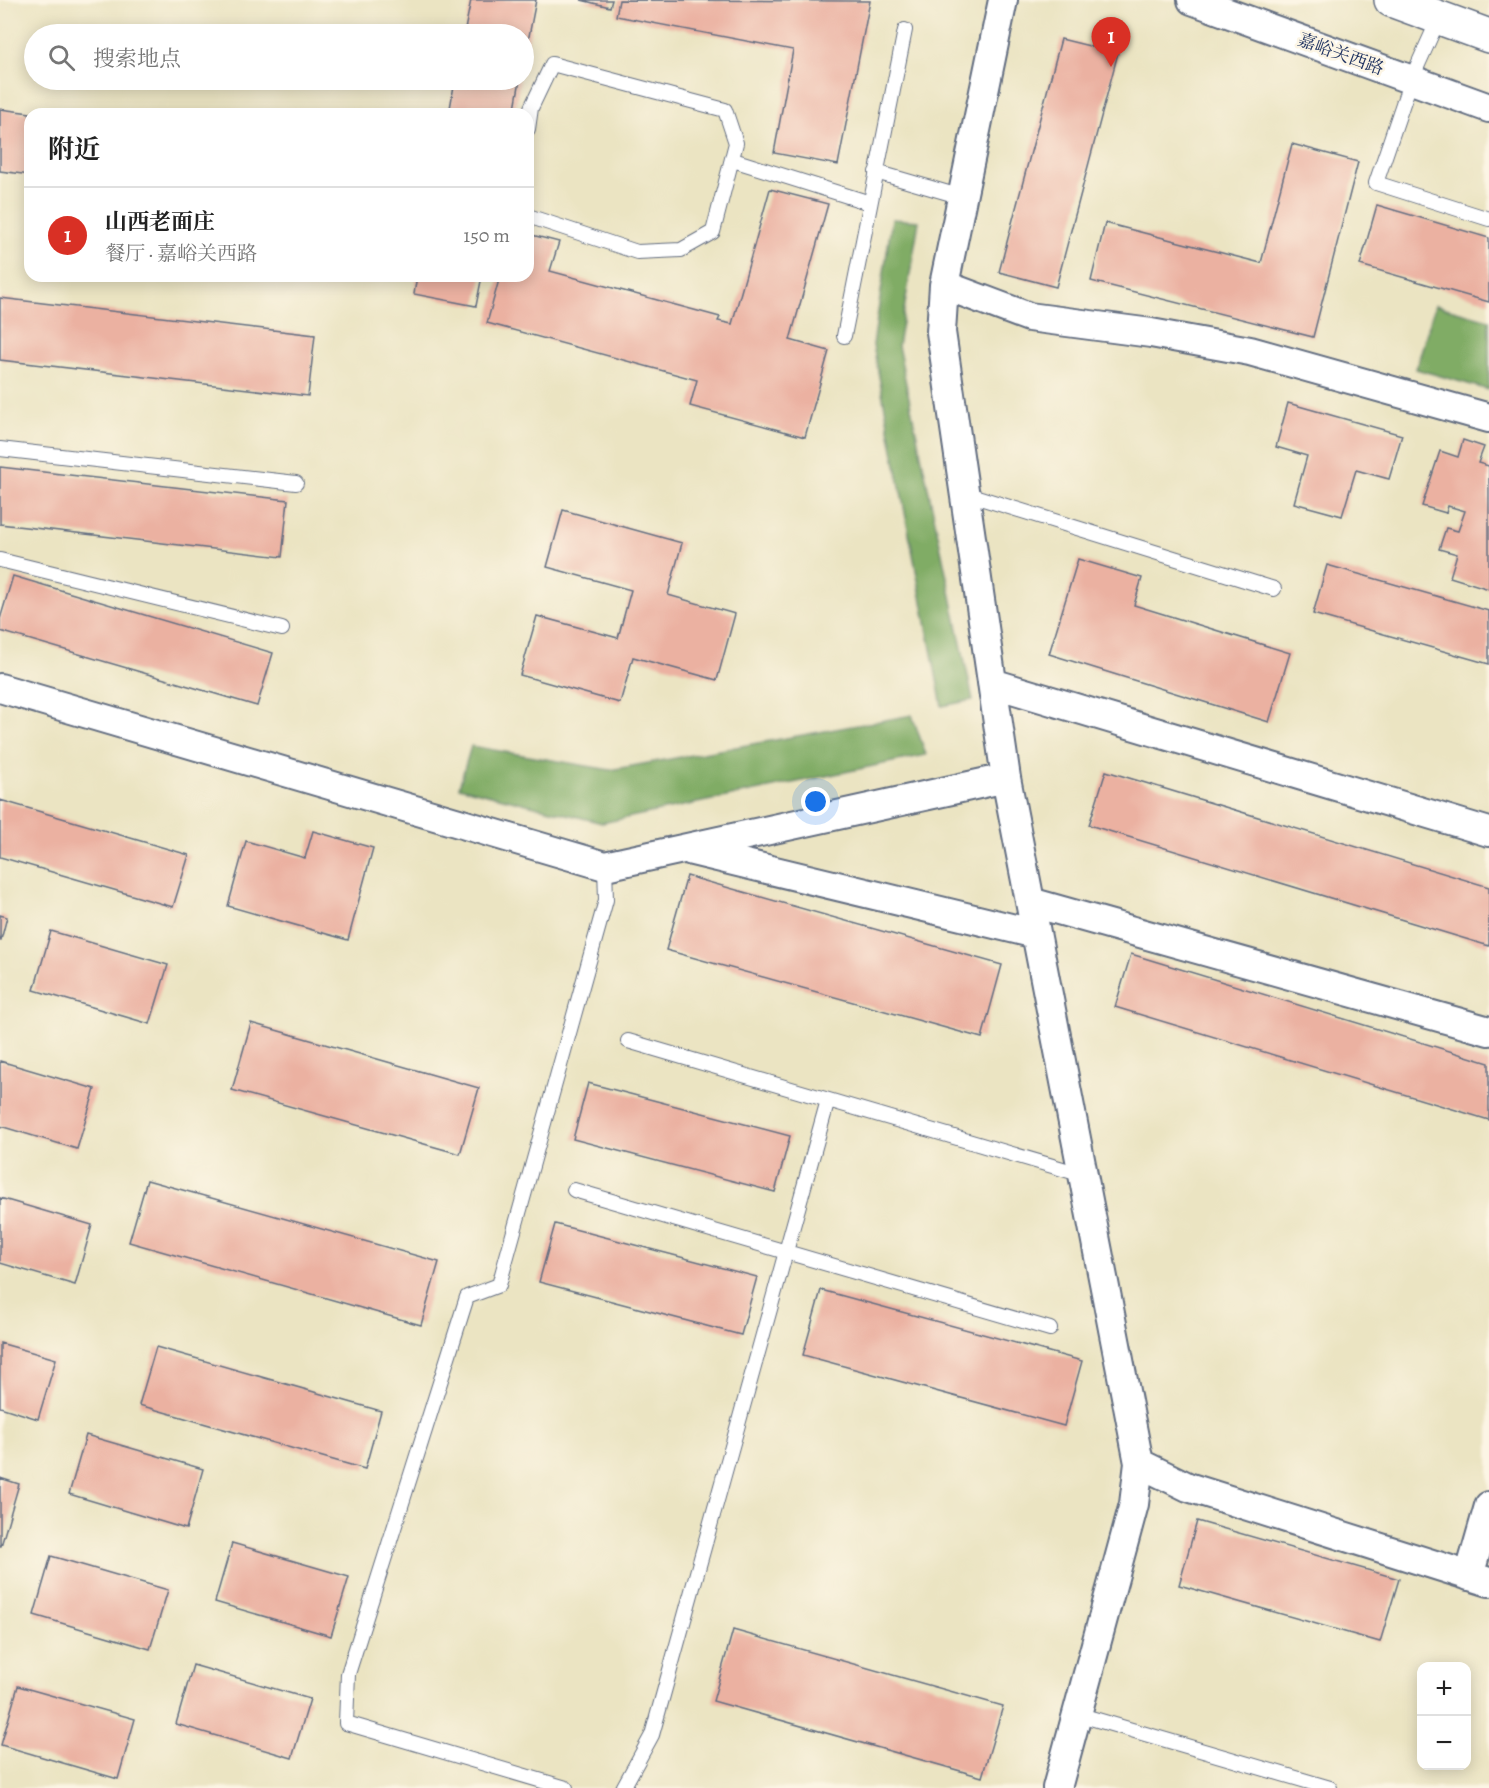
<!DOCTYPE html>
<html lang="zh">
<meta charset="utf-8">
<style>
:root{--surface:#fff;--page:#f2f2f2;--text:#222;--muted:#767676;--line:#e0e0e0;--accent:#d93025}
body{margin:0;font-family:Alegreya,"Noto Serif SC",serif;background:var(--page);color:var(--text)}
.controls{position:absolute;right:18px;bottom:18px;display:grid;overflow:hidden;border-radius:12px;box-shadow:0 3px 15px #0003}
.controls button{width:54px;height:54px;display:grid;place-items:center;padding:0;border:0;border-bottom:2px solid var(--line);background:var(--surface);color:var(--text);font:30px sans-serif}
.you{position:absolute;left:816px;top:802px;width:21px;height:21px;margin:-15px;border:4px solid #fff;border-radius:50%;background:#1a73e8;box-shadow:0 0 0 9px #1a73e833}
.badge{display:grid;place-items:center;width:39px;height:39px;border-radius:50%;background:var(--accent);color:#fff;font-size:20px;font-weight:700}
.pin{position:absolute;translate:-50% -50px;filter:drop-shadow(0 2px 3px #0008)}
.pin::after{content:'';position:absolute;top:32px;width:21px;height:18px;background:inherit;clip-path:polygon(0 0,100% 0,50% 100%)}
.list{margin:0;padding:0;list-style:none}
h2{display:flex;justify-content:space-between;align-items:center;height:78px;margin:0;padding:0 24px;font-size:26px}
h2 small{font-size:20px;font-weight:400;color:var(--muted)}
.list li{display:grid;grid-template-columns:39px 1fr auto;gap:18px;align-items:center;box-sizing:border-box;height:96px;padding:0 24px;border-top:2px solid var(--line)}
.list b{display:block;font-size:22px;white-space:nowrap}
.list p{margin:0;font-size:20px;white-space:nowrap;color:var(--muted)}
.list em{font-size:20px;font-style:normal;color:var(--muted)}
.icon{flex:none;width:33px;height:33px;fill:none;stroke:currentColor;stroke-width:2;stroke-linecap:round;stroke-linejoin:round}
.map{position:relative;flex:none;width:1489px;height:1788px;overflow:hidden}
.search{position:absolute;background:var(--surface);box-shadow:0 3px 15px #0003;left:24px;top:24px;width:510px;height:66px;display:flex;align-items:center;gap:15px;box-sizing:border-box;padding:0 21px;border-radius:33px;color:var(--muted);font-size:22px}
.panel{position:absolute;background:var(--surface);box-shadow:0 3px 15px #0003;left:24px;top:108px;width:510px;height:174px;border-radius:18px}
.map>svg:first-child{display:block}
.forest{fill:#80ac65;stroke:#4e6e62;stroke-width:1.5}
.building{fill:#ebb1a1}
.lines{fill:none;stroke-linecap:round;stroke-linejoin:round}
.service-casing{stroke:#646e81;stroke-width:16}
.minor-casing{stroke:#646e81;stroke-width:32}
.secondary-casing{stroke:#646e81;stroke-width:36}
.service{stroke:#fff;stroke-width:14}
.minor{stroke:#fff;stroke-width:28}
.secondary{stroke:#fff;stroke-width:33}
.labels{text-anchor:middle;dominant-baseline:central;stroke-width:5;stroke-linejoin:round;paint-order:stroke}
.street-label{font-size:18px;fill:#1b2f5e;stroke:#fcf5e5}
</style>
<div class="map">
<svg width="1489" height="1788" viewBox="0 0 1489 1788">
<rect width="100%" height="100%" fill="#fcf5e5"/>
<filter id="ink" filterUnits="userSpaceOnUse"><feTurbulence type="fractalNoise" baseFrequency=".0167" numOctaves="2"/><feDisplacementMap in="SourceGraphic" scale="12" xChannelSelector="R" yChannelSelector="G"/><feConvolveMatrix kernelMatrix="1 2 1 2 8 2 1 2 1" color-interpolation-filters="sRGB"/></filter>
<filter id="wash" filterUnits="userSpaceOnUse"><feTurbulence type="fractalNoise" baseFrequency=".008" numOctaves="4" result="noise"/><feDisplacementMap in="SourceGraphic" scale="24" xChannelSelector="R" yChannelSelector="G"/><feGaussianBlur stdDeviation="1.35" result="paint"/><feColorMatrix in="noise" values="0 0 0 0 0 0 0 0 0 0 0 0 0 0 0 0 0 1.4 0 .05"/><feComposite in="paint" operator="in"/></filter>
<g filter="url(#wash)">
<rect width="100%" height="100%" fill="#ebe4c2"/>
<path class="forest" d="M892,219L919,221L898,346L973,700L942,706L873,345Z
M1435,305L1489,320V390L1416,369Z
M912,715L926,755L602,823L459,787L471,746L610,770Z"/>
<g id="blocks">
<path class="building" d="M471,0H536L525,57L524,34H464Z
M581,0H612L610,7Z
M619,0L870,1L838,165L774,153L793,50L616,16Z
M1061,39L1118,53L1056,287L999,272Z
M455,80H520L514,114H449Z
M0,109L30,113V175L0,171Z
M1292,144L1358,162L1313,337L1091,281L1105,223L1261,263Z
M770,189L828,204L790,340L829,351L805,437L690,406L697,380L487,323L500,276H528V234L559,242L550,271L720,317L718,321L732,324Z
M1377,205L1489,238V302L1360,265Z
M417,276H482L476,306L414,294Z
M0,298L315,335L308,396L0,360Z
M1288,403L1402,435L1389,479L1356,470L1342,516L1294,503L1307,456L1276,447Z
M1463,440L1484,447L1478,463L1489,466V589L1450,577L1457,554L1439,549L1446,528L1458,531L1465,511L1448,506L1446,513L1422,506L1440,451L1458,457Z
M0,467L288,500L282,557L0,524Z
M563,510L682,543L668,595L735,614L717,680L633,657L620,703L520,675L537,616L618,638L631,590L547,567Z
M1078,559L1142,578L1134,605L1290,653L1269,722L1049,654Z
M1327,565L1489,611V664L1313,614Z
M13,576L273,653L257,706L0,631V619Z
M1106,771L1489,887V946L1089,825Z
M0,800L189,855L173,907L0,857Z
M313,831L373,848L348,940L228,906L246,841L305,858Z
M687,876L1002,965L982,1038L666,950Z
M0,915L7,917L1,940H0Z
M51,931L168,965L150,1024L34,990Z
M1131,954L1489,1063V1120L1115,1007Z
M251,1023L479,1088L460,1154L232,1090Z
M0,1061L95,1089L77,1149L0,1126Z
M588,1083L790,1136L775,1192L573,1139Z
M147,1180L439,1262L421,1325L129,1242Z
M0,1198L92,1225L75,1285L0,1263Z
M555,1224L757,1277L741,1335L539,1282Z
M821,1290L1082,1361L1064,1426L803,1355Z
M0,1343L56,1359L38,1419L0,1407Z
M156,1347L381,1411L365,1469L139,1405Z
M86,1435L203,1469L186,1529L69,1494Z
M0,1478L19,1484L1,1546H0Z
M1197,1521L1399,1579L1380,1642L1179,1585Z
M232,1543L349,1577L331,1636L215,1602Z
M51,1556L168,1590L150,1649L34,1615Z
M733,1630L1003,1706L982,1777L713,1701Z
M193,1665L310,1699L292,1758L176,1724Z
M18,1686L135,1719L118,1779L1,1745Z"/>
</g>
</g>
<g filter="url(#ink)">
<use href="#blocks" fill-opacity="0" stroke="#646e81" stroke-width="1.5"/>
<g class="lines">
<defs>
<path id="service" d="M1439,18L1411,80L1376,183L1489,219
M528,129L531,108L552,64L725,110L736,143L713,232L681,250L637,252L528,216
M733,160L870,203
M876,172L962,197
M844,336L905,30
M0,449L296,483
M964,493L1274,589
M0,560L282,629
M628,1041L1083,1175
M574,1190L1050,1329
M1077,1714L1330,1788
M566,1788L346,1723L348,1674L467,1297L499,1285L606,900L605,866
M623,1788L652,1735L828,1100"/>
<path id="minor" d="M1003,0L944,285L941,332L1006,778L1139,1463L1134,1504L1057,1788
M1192,0L1489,108
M944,285L1029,317L1151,333L1250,351L1489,418
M992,683L1489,832
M0,688L605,866L1006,778
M692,851L1036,934
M1030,902L1489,1031
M1139,1463L1188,1487L1489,1582
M1469,1576L1489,1506"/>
<path id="secondary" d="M1391,0L1489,36"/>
</defs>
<use href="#service" class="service-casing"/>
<use href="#minor" class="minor-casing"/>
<use href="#secondary" class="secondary-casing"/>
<use href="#service" class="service"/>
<use href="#minor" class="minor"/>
<use href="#secondary" class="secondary"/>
</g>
</g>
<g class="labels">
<g class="street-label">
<text transform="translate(1341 54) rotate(20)">嘉峪关西路</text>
</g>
</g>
</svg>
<div class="controls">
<button>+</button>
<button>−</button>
</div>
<div class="you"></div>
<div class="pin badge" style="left:1111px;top:67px">1</div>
<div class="search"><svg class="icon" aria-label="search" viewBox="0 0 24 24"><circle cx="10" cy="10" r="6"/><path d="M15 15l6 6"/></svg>搜索地点</div>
<section class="panel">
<h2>附近<small></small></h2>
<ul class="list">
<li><span class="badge">1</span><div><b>山西老面庄</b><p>餐厅 · 嘉峪关西路</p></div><em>150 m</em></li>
</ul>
</section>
</div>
